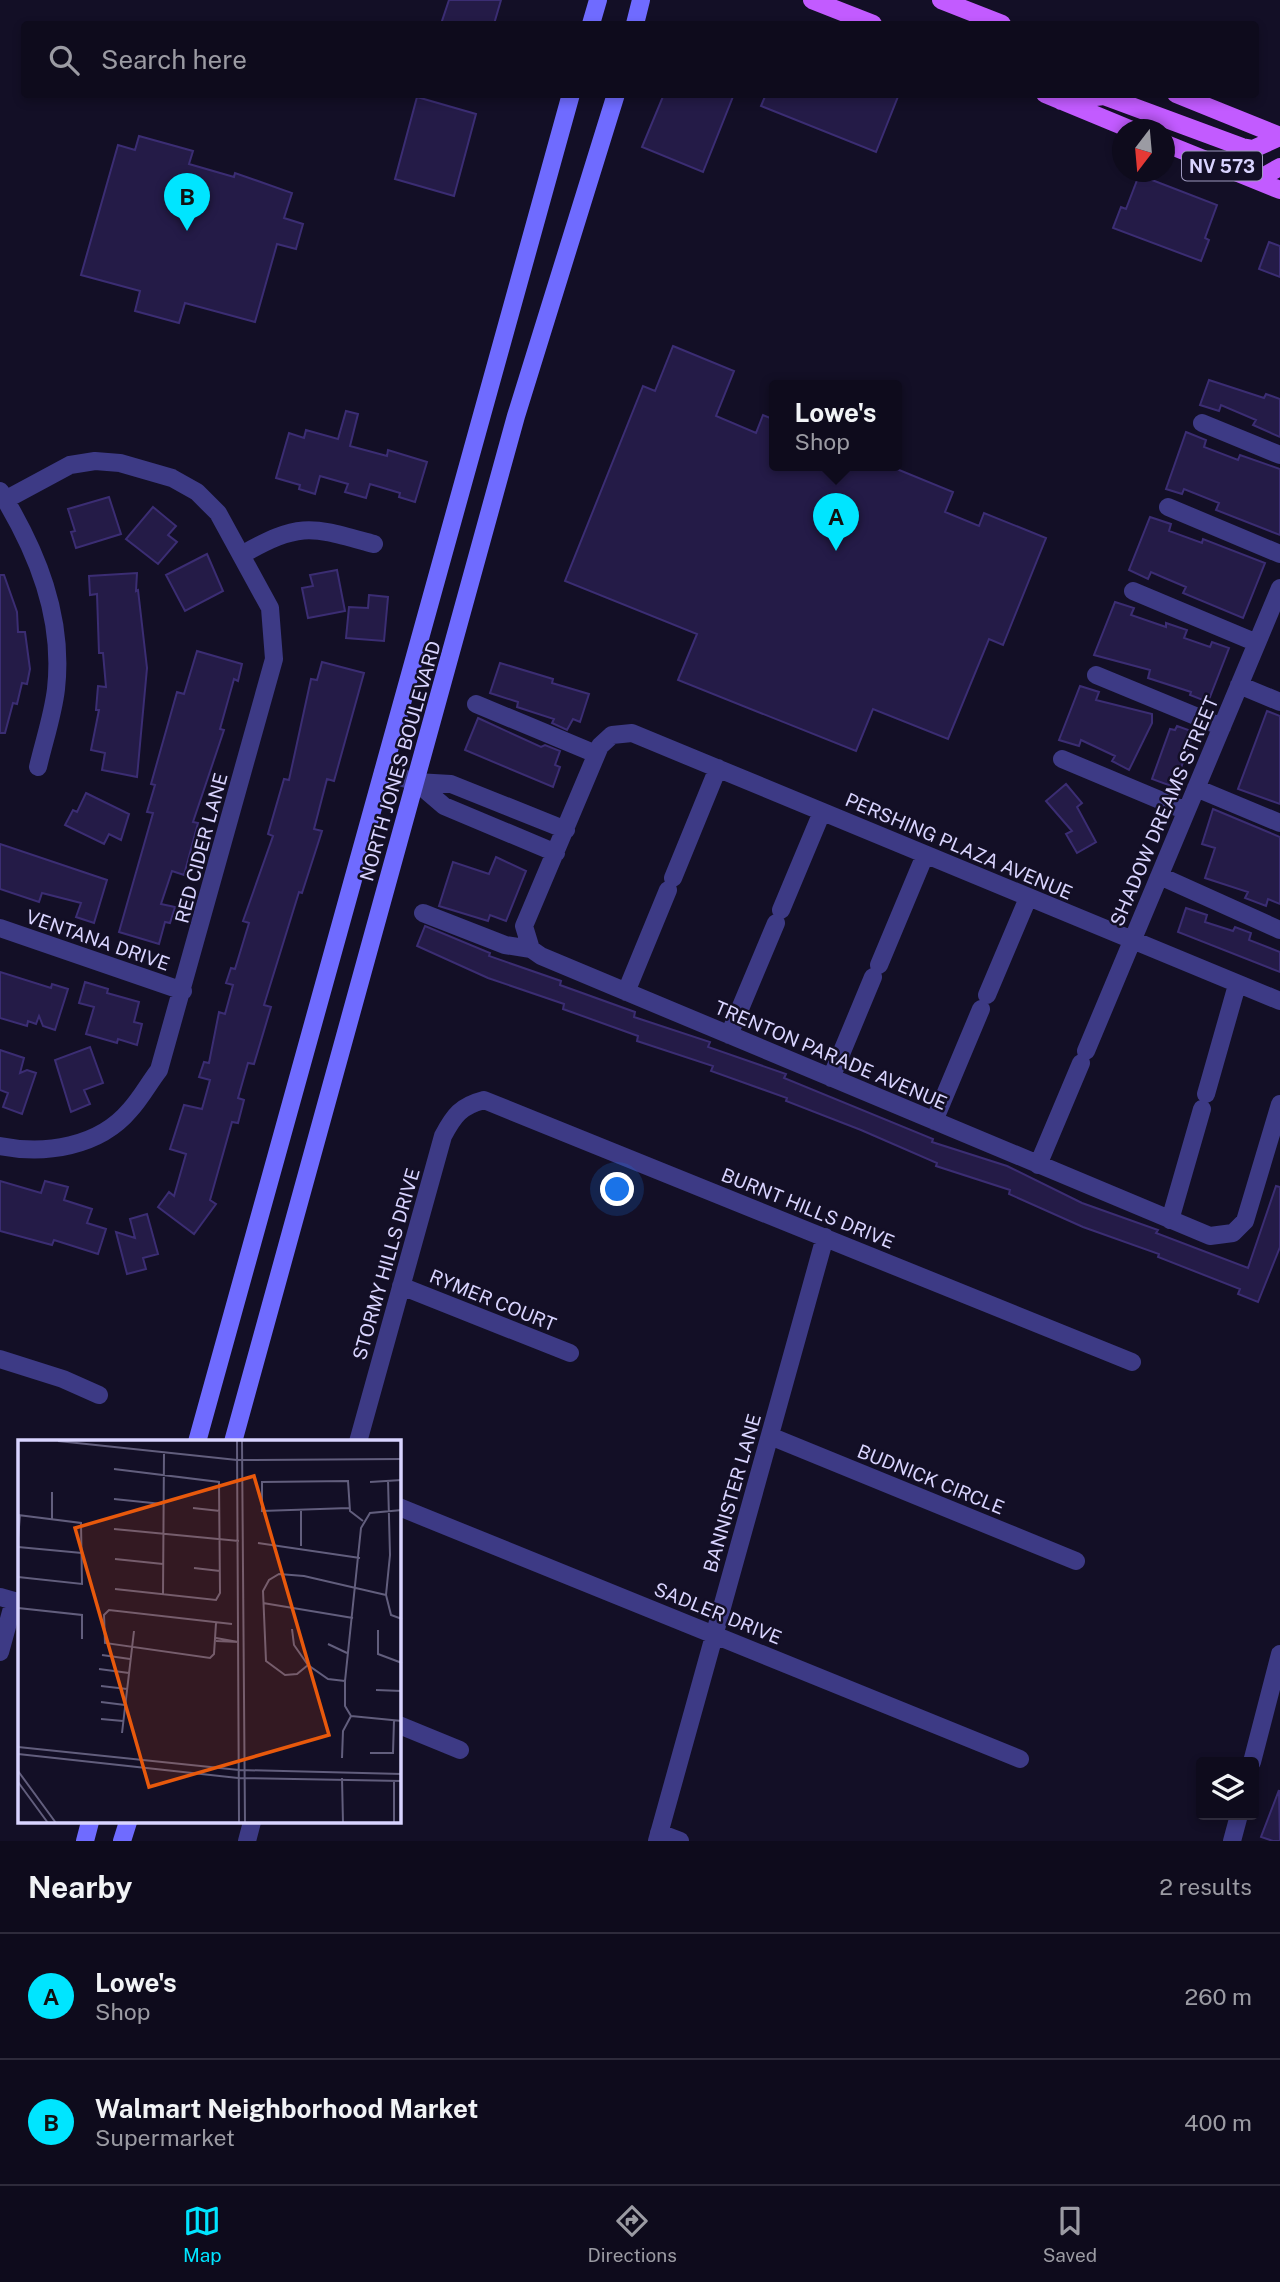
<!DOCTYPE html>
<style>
:root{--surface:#0e0b1c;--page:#171425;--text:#f1f3f6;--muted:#9b9ba3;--line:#2e2b3b;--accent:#00e5ff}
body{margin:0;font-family:"Public Sans",sans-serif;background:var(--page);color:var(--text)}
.controls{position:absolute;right:21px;bottom:21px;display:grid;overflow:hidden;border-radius:7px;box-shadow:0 4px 10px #0003}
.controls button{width:63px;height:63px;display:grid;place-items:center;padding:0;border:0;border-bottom:2px solid var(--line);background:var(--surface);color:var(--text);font:35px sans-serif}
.compass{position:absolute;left:1112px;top:119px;width:63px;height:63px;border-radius:50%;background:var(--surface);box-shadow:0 4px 10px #0003;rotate:196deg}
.you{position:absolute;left:618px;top:1190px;width:24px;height:24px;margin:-18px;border:5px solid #fff;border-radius:50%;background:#1a73e8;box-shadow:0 0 0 10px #1a73e833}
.badge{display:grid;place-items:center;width:46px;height:46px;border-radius:50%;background:var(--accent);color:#111;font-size:23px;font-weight:700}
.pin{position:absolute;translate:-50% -58px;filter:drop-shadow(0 2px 4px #0008)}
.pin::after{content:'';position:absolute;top:37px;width:24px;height:21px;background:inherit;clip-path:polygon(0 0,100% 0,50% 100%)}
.popup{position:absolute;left:769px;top:380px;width:133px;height:91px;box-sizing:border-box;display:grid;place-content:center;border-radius:7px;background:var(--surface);filter:drop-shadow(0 2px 5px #0005);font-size:23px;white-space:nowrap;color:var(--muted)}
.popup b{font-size:26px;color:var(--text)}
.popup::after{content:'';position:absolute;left:50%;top:100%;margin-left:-14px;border:14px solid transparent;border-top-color:var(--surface)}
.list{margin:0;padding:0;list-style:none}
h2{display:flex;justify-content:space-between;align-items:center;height:91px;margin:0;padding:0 28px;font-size:30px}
h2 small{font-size:23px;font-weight:400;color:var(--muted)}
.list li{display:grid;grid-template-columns:46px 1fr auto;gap:21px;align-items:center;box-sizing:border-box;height:126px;padding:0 28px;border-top:2px solid var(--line)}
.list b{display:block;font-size:26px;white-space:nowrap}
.list p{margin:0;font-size:23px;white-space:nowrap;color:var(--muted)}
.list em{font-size:23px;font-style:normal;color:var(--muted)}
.icon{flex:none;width:38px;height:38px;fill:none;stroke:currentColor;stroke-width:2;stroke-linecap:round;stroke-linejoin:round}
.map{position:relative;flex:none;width:1280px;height:1841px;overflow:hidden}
.search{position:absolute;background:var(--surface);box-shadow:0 4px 10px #0003;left:21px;right:21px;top:21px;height:77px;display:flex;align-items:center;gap:18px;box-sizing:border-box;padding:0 24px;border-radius:7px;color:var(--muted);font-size:26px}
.sheet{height:343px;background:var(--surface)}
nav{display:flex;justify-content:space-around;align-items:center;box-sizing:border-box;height:98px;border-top:2px solid var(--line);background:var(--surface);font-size:19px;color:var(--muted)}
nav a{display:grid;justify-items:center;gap:4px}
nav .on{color:var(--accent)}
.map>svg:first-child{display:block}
.building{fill:#241b47;stroke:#3b2d73;stroke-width:2}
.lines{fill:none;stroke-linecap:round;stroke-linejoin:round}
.street{stroke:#3d3a85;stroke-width:18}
.secondary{stroke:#6f6bff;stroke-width:18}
.primary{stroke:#c25bff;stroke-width:18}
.labels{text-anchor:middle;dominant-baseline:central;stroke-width:5;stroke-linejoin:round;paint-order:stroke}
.shield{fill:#130f26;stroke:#9e99be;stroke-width:2}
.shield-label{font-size:18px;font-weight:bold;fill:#d9d4ff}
.street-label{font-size:19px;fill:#d9d4ff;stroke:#130f26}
.inset-road{fill:none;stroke:#625e7d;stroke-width:2}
.view{fill:#e8590c;fill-opacity:0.15;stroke:#e8590c;stroke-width:3.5}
.inset-edge{fill:none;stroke:#d9d4ff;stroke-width:3.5}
</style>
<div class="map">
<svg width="1280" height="1841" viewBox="0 0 1280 1841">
<rect width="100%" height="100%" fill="#130f26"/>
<path class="building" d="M449,0H501L494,24H441Z
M664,94H734L703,172L642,147Z
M766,94H899L876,152L761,106Z
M417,97L476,114L454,196L395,179Z
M139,136L193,151L189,164L234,177L235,173L292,193L284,218L303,224L296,249L277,244L255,322L185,303L179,323L135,311L140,291L81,275L118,145L135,150Z
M1139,175L1217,205L1205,238L1209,240L1201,261L1113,228L1121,207L1126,209Z
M1269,242L1280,246V277L1259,269Z
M673,346L734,371L716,416L756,433L763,415L775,420V465H887L953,492L945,512L979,526L984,513L1046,538L1003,645L989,639L948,739L873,709L856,751L678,680L697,634L565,581L643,386L655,391Z
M1209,380L1264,398L1266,394L1280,399V437L1253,425L1256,420L1221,405L1219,411L1200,405Z
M346,411L358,414L350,446L387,456L388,450L427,462L415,502L399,497L400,493L370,484L366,498L345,492L348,484L320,476L315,494L299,489L300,485L276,478L289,433L304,438L306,430L338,439Z
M1186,432L1206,440L1204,447L1238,460L1240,455L1280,469V535L1216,510L1219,503L1184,489L1182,494L1166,489Z
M109,497L121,534L76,548L71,532L75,531L68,509Z
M153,507L176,526L168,535L177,542L158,564L126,539Z
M1150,517L1171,524L1169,531L1202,543L1203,539L1265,563L1243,618L1183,593L1186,587L1167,579L1151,572L1148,579L1129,570Z
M207,554L223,591L185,611L166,575Z
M337,570L345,611L308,618L302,588L313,586L310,575Z
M137,573L136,591L138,590L147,668L137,777L102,770L105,753L91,750L99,710H96L98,686L106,687L103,653H99L97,594L90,595L89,576Z
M0,575H4L17,612L18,632H25L30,669L27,684L22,683L17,704L13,703L5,733H0Z
M369,595L388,597L384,641L346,638L349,607L368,608Z
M1115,602L1134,608L1131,615L1166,627V623L1187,630L1184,638L1210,647L1212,642L1229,648L1208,702L1190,695L1191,692L1148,678L1150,670L1094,655Z
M197,651L242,664L238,681L234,679L220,729L224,730L193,822L198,823L184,875L172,871L161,904L175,907L170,923L165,922L159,944L119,932L153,813L147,812L155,785L151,784L177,692L184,694Z
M322,662L364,673L334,781L327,779L314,829L322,831L302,893L299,892L264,1005L271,1007L254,1064L248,1063L238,1098L244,1100L238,1123L232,1122L210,1200L216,1204L194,1234L158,1207L169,1192L174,1196L186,1154L170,1149L184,1105L202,1109L210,1080L199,1077L204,1062L209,1063L219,1012L225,1014L233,985L226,983L231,968L235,969L249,923L243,921L273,836L268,834L284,779L289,780L311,679L317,680Z
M500,663L553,679L552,683L589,694L580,722L573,719L567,730L552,723L554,719L517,707L518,702L490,693Z
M1080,686L1099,692L1096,700L1152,714V723L1129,770L1112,761L1115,756L1081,740L1079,746L1059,740Z
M1267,711L1280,716V804L1238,789Z
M478,718L541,747L545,745L560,751L555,765L560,767L553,787L465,750Z
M1177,726L1194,732L1174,787L1152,779L1170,729L1175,730Z
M1066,784L1082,803L1077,807L1096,842L1077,853L1066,834L1072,831L1046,801Z
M86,793L129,814L121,840L109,834L104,844L65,825L73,810L77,812Z
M1213,809L1280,837V904L1268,899L1266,906L1245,898L1248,892L1205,878L1215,848L1202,844Z
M0,844L107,880L94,923L76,917L81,903L42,893L39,902L0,889Z
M496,857L526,871L506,921L490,915L488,921L439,906L453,862L489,874Z
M1186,908L1207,915L1205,922L1233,931L1235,927L1251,933L1249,940L1280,952V972L1178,932Z
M425,926L490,953L489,956L561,981L560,985L635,1012L634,1017L710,1042L708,1047L786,1074L784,1078L933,1139L932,1142L1007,1166L1082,1203L1158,1230L1156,1233L1248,1268L1276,1186L1280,1187V1247L1258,1302L1238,1294L1240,1289L1158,1257L1159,1254L1083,1227L1009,1194L1010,1190L936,1166L937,1163L861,1130L786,1101L787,1098L711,1071L713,1066L637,1041L638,1036L563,1009L564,1004L488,978L417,946Z
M0,972L51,988L52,984L68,989L55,1030L43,1026L39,1016L36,1024L28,1021L27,1026L0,1018Z
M85,982L108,989L107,993L139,1002L134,1022L142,1024L137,1045L118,1039L117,1043L86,1034L94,1007L79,1003Z
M90,1047L103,1083L84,1090L90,1104L71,1112L55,1060Z
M0,1050L24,1058L20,1073L27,1070L36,1073L22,1114L3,1107L8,1093L0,1090Z
M0,1181L41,1193L45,1181L68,1187L64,1200L92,1209L87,1223L106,1229L98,1254L54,1240L52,1245L0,1231Z
M147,1214L158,1254L143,1258L146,1269L127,1274L116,1232L135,1238L130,1219Z
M1279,1790L1280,1841H1273L1261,1837Z"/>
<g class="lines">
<path class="street" d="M1202,423L1280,455
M0,491C37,551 64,617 56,689C53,715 44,741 38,767
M1168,507L1280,554
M243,554C302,521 311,527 374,544
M1133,591L1257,643
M1096,675L1222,727
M1239,685L1280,702
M476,704L596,754
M1062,759L1186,811
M383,772L416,782L451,784L566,830
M416,782L444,806L556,853
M1196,788L1280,823
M1160,876L1280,930
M673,878L718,768
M781,910L822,812
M423,913L505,945L531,949L541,956L1210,1236L1233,1233L1245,1221L1280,1104
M0,928L183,991
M531,949L524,926L600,746L612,735L632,733L1280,1001
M879,965L925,855
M626,992L668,890
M987,995L1028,898
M729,1035L776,923
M1086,1051L1280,588
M831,1078L873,977
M1206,1094L1237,985
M934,1121L981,1009
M0,1146C45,1155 99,1147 130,1110C141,1098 149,1083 159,1070L274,659L270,608L218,513L197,492L172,478L120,463L95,461L70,465L5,500
M1038,1165L1081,1063
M1170,1220L1202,1109
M401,1286L570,1353
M0,1359L63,1379L99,1395
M770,1436L1076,1561
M358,1442L443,1136C454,1115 461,1106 484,1100L1132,1362
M399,1507L1020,1759
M0,1597L14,1601L0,1652
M399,1725L460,1750
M1252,1762L1280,1654
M659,1833L680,1841
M247,1841L252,1822
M657,1841L825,1237
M1232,1841L1239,1815"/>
<path class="secondary" d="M591,24L598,0
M635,24L641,0
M197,1442L571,94
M233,1442L516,416L616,94
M85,1841L90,1822
M122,1841L128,1822"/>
<path class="primary" d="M812,0L873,24
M941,0L1002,24
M1045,94L1132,130
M1176,94L1280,136
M1061,101L1104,96L1242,147L1253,149L1280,137
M1164,143L1280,190
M1257,180L1280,167"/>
</g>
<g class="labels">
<rect class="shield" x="1182" y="151.5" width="80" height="29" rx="5"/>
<g class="shield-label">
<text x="1222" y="166">NV 573</text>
</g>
<g class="street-label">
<text transform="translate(400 761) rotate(-74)">NORTH JONES BOULEVARD</text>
<text transform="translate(1164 811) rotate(-67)">SHADOW DREAMS STREET</text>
<text transform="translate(959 846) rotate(23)">PERSHING PLAZA AVENUE</text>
<text transform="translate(201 848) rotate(-75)">RED CIDER LANE</text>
<text transform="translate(98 940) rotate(19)">VENTANA DRIVE</text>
<text transform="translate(831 1055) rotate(23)">TRENTON PARADE AVENUE</text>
<text transform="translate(808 1208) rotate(22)">BURNT HILLS DRIVE</text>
<text transform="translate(386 1264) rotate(-74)">STORMY HILLS DRIVE</text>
<text transform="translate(493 1300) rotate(22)">RYMER COURT</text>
<text transform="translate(931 1479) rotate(22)">BUDNICK CIRCLE</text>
<text transform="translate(732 1493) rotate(-74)">BANNISTER LANE</text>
<text transform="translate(718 1613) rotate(22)">SADLER DRIVE</text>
</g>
</g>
<g transform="translate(18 1440)">
<rect width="383" height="383" fill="#130f26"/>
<path class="inset-road" d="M40,1L219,20L384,19M219,1L221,383M224,1L227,383M96,29L201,42L202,153L198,160L97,149M370,40L372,115L368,155L373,175L384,179M352,42L384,40M96,59L144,64M175,68L202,71M331,68L244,71V42L330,41L332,71L345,81M283,70V106M0,75L63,83L64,144L0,137M34,79V52M96,89L221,101M0,99L2,75M240,103L342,118M0,107L64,113M97,119L145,124M176,128L202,131M145,155L146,12M245,163L335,178M0,168L64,175V199M198,183L196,214L192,218L87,203L86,175L91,170L214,184M274,189L276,205L290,225L310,239L327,241M360,190V214L384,223M198,198L220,202M198,201L221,202M310,204L329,213M84,215L112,219M290,225L279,234L267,235L248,221L245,151L251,140L261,134L286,136L368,155M81,229L111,233M83,246L109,249M358,250L384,251M83,262L107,265M333,276L327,266V241L343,88L352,73L384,70M333,276L384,281M83,279L105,281M104,293L116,191M0,307L221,330L384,334M352,313H375L376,281M0,314L220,338L384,341M324,318L325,291L333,276M0,331L38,383M324,338L325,383M376,341V383M0,342L30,383"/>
<path class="view" d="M236,36L311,295L131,347L57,88Z"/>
<rect width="383" height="383" class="inset-edge"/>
</g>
</svg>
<div class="controls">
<button><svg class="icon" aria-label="layers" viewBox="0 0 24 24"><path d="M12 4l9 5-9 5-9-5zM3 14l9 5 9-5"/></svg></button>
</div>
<svg class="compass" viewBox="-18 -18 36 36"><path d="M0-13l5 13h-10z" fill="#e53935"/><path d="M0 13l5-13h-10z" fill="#9b9ba3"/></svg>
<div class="you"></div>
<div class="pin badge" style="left:836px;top:551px">A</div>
<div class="popup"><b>Lowe's</b>Shop</div>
<div class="pin badge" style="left:187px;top:231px">B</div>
<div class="search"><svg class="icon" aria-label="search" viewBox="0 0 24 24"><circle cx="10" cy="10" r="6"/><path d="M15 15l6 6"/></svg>Search here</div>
</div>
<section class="sheet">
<h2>Nearby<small>2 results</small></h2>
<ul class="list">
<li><span class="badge">A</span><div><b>Lowe's</b><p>Shop</p></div><em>260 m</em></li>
<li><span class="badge">B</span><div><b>Walmart Neighborhood Market</b><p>Supermarket</p></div><em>400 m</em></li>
</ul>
</section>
<nav>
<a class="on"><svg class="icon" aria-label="map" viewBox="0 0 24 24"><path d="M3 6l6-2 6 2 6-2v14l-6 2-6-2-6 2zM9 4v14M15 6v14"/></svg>Map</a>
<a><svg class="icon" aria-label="directions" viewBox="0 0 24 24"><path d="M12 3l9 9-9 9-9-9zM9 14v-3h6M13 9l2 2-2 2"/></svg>Directions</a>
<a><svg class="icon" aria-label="saved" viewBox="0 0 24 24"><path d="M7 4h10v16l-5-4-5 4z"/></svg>Saved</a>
</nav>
